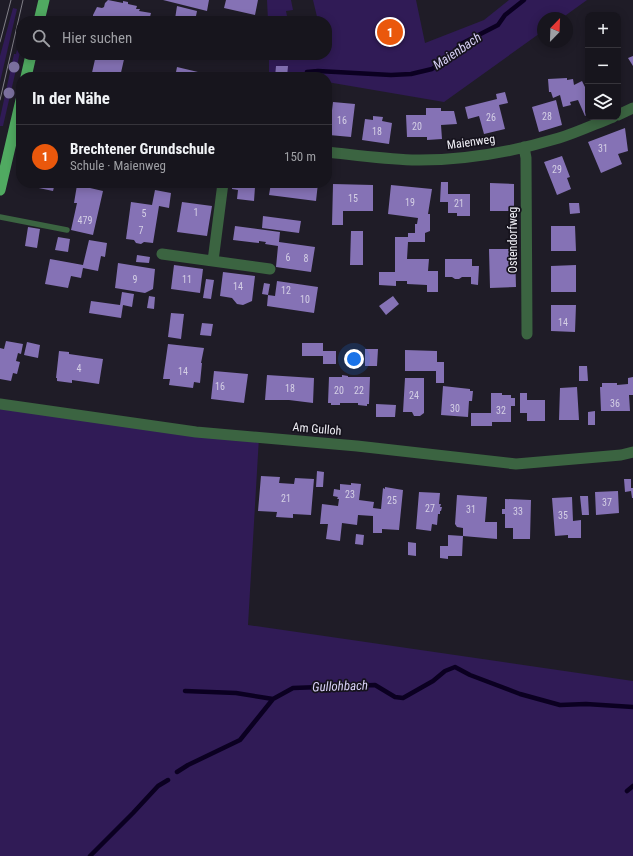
<!DOCTYPE html>
<html lang="de">
<meta charset="utf-8">
<style>
:root{--surface:#17151d;--page:#201e26;--text:#f1f3f6;--muted:#9e9fa4;--line:#36343b;--accent:#ea580c}
body{margin:0;font-family:"Roboto Condensed",sans-serif;background:var(--page);color:var(--text)}
.controls{position:absolute;right:12px;top:12px;display:grid;overflow:hidden;border-radius:8px;box-shadow:0 2px 10px #0003}
.controls button{width:36px;height:36px;display:grid;place-items:center;padding:0;border:0;border-bottom:1px solid var(--line);background:var(--surface);color:var(--text);font:20px sans-serif}
.compass{position:absolute;left:537px;top:12px;width:36px;height:36px;border-radius:50%;background:var(--surface);box-shadow:0 2px 10px #0003;rotate:23deg}
.you{position:absolute;left:354px;top:359px;width:14px;height:14px;margin:-10px;border:3px solid #fff;border-radius:50%;background:#1a73e8;box-shadow:0 0 0 6px #1a73e833}
.badge{display:grid;place-items:center;width:26px;height:26px;border-radius:50%;background:var(--accent);color:#fff;font-size:13px;font-weight:700}
.pin{position:absolute;translate:-50% -50%;border:2px solid #fff;box-shadow:0 1px 4px #0006}
.list{margin:0;padding:0;list-style:none}
h2{display:flex;justify-content:space-between;align-items:center;height:52px;margin:0;padding:0 16px;font-size:17px}
h2 small{font-size:13px;font-weight:400;color:var(--muted)}
.list li{display:grid;grid-template-columns:26px 1fr auto;gap:12px;align-items:center;box-sizing:border-box;height:64px;padding:0 16px;border-top:1px solid var(--line)}
.list b{display:block;font-size:15px;white-space:nowrap}
.list p{margin:0;font-size:13px;white-space:nowrap;color:var(--muted)}
.list em{font-size:13px;font-style:normal;color:var(--muted)}
.icon{flex:none;width:22px;height:22px;fill:none;stroke:currentColor;stroke-width:2;stroke-linecap:round;stroke-linejoin:round}
.map{position:relative;flex:none;width:633px;height:856px;overflow:hidden}
.search{position:absolute;background:var(--surface);box-shadow:0 2px 10px #0003;left:16px;top:16px;width:316px;height:44px;display:flex;align-items:center;gap:10px;box-sizing:border-box;padding:0 14px;border-radius:16px;color:var(--muted);font-size:15px}
.panel{position:absolute;background:var(--surface);box-shadow:0 2px 10px #0003;left:16px;top:72px;width:316px;height:116px;border-radius:16px}
.map>svg:first-child{display:block}
.green{fill:#301b56}
.lines{fill:none;stroke-linecap:round;stroke-linejoin:round}
.stream{stroke:#0b0021;stroke-width:4.5}
.building{fill:#8572b5}
.service{stroke:#3b6441;stroke-width:5.5}
.minor{stroke:#3b6441;stroke-width:11}
.primary{stroke:#50aa61;stroke-width:11}
.tram{stroke:#828089;stroke-width:1}
.tree{fill:#7b709e}
.labels{text-anchor:middle;dominant-baseline:central;stroke-width:3.5;stroke-linejoin:round;paint-order:stroke}
.number-label{font-size:10px;fill:#d4cfe5}
.street-label{font-size:12px;fill:#efeef5;stroke:#16131d}
.water-label{font-size:13px;font-style:italic;fill:#d8d0f6;stroke:#16131d}
</style>
<div class="map">
<svg width="633" height="856" viewBox="0 0 633 856">
<rect width="100%" height="100%" fill="#1f1c27"/>
<path class="green" d="M267,0H291L293,10L286,11L288,21H268Z
M313,0H416L425,43L484,20L509,0H587L562,18H543V31L444,102L327,82V77H296L269,73V55H327V21H318Z
M13,8L17,9L0,82V56Z
M21,32V48L3,126H0V118L14,54H16Z
M0,404L259,437L248,625L633,681V856H0Z"/>
<g class="lines">
<path class="stream" d="M307,72L318,71L391,75L411,74L432,69L453,54L461,44L498,25L505,15L524,0
M185,691L236,693L273,699
M177,772L188,765L240,740L273,699L293,688L375,685L395,697L403,698L433,681L445,671L455,667L470,675L520,694L560,705L586,704L633,707
M627,791L633,786
M90,856L133,813L158,786L168,780"/>
</g>
<path class="building" d="M108,0L123,3V1L128,2V4L137,6L136,9H140L139,11L151,13L149,21H93V15L97,7L102,8L104,7L105,3Z
M163,0H209L207,11Z
M226,0H258L255,15L224,8Z
M177,6L197,11L195,21H183L175,19Z
M96,55L110,56L111,55H125L120,77H91Z
M633,56V66L628,58Z
M276,66H288L287,77H275Z
M177,67L198,72L197,77H175Z
M218,73L223,75V73L245,77H218Z
M567,78V80L573,79L574,85L582,81L587,91H588V114L585,116L578,100L570,102L571,105L563,107L560,95L553,98L551,92H549L548,79Z
M327,86L330,87L329,100H327Z
M505,92L508,103L499,105L505,129L484,134L479,116L468,119L465,107L497,99L496,94Z
M556,100L562,125L539,132L532,107Z
M333,102L355,104L351,137L329,135Z
M426,108H441V111H454L457,124L441,125L442,139L427,140V137H407L406,115H426Z
M373,116L383,117L382,121L392,123L389,144L362,140L365,119L373,120Z
M625,128L628,151L618,154L622,164L601,173L588,142Z
M562,156L570,177L567,178L571,189L557,195L544,162Z
M441,182H448V194H470V216H457V213H448V202H440Z
M34,183H55L53,191L34,187Z
M232,183H263L262,188L255,187L254,201L237,199L238,190L232,189Z
M271,183H318L316,201L269,195Z
M490,183L514,184V211H490Z
M333,184L373,185V211H343V225H332Z
M77,185L103,191L93,235L71,230L77,203H74Z
M391,185L432,189L428,214H430V231L425,233V242H408L407,259H429L428,271H438V292H427V285L407,284V281H396V286L379,285V272H395V237H408V233H415V224H417L418,218L388,214Z
M155,190L171,193L169,208L159,206L153,243L144,242L141,244L136,243L134,240L126,239L131,202L152,205Z
M182,202L212,206L207,236L177,232Z
M569,203H579L580,213L570,214Z
M263,216L301,221L299,233L262,228Z
M235,226L280,232L279,242L315,247L311,272L276,267L278,246L265,244L266,242L259,241V243L233,240Z
M551,226H575L576,251H551Z
M28,227L40,229L37,248L25,246Z
M351,231H363V265H350Z
M58,237L70,239L68,252L55,250Z
M89,240L107,243L105,257L101,256L98,271L83,268L81,278L71,276L68,288L45,284L50,259L83,265Z
M489,249H515L516,287L490,288Z
M137,255L150,257L149,263L136,262Z
M445,259H472V266H479L478,285L471,284V277H462L459,279H455L452,277H445Z
M118,263L155,269L153,289L145,293L115,288Z
M174,265L203,269L200,293L171,289Z
M576,265V292H551V266Z
M223,272L255,276L252,301L243,305L237,304L232,298L220,296Z
M206,279L214,280L211,299L203,298Z
M277,281L318,287L314,313L267,306L268,295L262,294L264,283L270,284L268,295L275,296Z
M122,292L134,294L132,307L123,305L121,318L89,313L91,301L120,305Z
M149,296L155,297L154,309L147,308Z
M393,296L399,304L386,315L379,306Z
M551,305H576L575,332L551,331Z
M171,313L184,314L181,339L168,337Z
M202,323L213,324L211,336L200,335Z
M6,341L23,344L21,354L18,353L16,361L20,362L17,374L13,373L11,381L0,379V348L4,349Z
M27,342L40,345L38,358L24,355Z
M302,343H323V351H336V364H323V356H302Z
M168,344L204,348L201,363H202L200,383L194,382L193,388L169,385L170,379H163Z
M365,349H378L377,366H365Z
M405,350L437,351V362H444V383H436V371H405Z
M59,351L69,352V354L103,359L99,384L72,380V383L57,381V378H56Z
M579,366H587L588,381H579Z
M214,371L248,374L244,403L211,399Z
M267,375L314,378L313,403L289,400H265Z
M342,375L348,376V377H370L369,404H367V406L358,405V403H340V405H331V403H328L329,377H342Z
M633,377V395H629L630,411H601L600,387H602V383H617V385L628,384V378Z
M405,378H424V413L420,416H414L412,412H403Z
M443,386L470,389V391H473L472,401H469L468,417L441,415Z
M577,387L579,420H559L560,388Z
M491,393H502V395H511V398H515V406H511V422H492V426H471V413H491Z
M520,393H527V400H545V421H527V413H520Z
M376,404L396,405L395,417H376Z
M595,411V425H588V412Z
M317,471L324,472L323,487H316Z
M261,476L280,477L279,483L294,484L295,478L314,479L311,515L293,514V518L276,517L277,512L258,511Z
M624,479H631V488H633V498H632L631,491L625,492Z
M351,483L361,484L359,500L374,502L373,508L381,509L383,488L385,489V487L403,490L399,530L382,529V533H373V516L358,515L357,525L342,523L340,541L326,539L328,524H320L322,504L338,506L339,499H337L338,497L333,496L334,489L340,490V484L351,485Z
M618,491L619,513L596,515L595,492Z
M419,492L440,493L439,504H441L440,507H442L441,511H440V514H438L437,525L432,524L431,531L416,529Z
M457,495L487,497L485,522H497V539L463,536L462,556H448V559L440,558V546H448V535L463,536V528L457,527L455,524Z
M580,496H588L589,515H582Z
M572,497L573,521L581,520V538H568V535L555,536L552,498Z
M505,499L531,500L530,539H513V528H505V514H502V509H505Z
M356,534L364,535L363,545L355,544Z
M408,542L416,543V556L408,555Z"/>
<g class="lines">
<path class="service" d="M0,217L67,230"/>
<path class="minor" d="M618,115L633,108
M524,147L526,158L527,334
M327,152C355,155 383,159 412,160C461,161 512,152 559,138C578,132 595,124 613,117
M162,254L270,269
M213,261L223,183
M0,404L196,432L357,446L516,464L621,455L633,452"/>
<path class="primary" d="M39,21L44,0
M26,77L31,55
M0,190L21,100"/>
<path class="tram" d="M0,42L11,0
M0,100L23,0"/>
</g>
<g class="tree">
<circle cx="14" cy="67" r="5.5"/>
<circle cx="9" cy="93" r="5.5"/>
</g>
<g class="labels">
<g class="number-label">
<text x="547" y="116">28</text>
<text x="491" y="117">26</text>
<text x="342" y="120">16</text>
<text x="417" y="126">20</text>
<text x="377" y="131">18</text>
<text x="603" y="148">31</text>
<text x="557" y="169">29</text>
<text x="353" y="198">15</text>
<text x="410" y="202">19</text>
<text x="459" y="203">21</text>
<text x="196" y="212">1</text>
<text x="144" y="213">5</text>
<text x="85" y="220">479</text>
<text x="141" y="230">7</text>
<text x="288" y="257">6</text>
<text x="306" y="258">8</text>
<text x="135" y="279">9</text>
<text x="187" y="279">11</text>
<text x="238" y="286">14</text>
<text x="286" y="290">12</text>
<text x="305" y="299">10</text>
<text x="563" y="322">14</text>
<text x="79" y="368">4</text>
<text x="183" y="371">14</text>
<text x="220" y="386">16</text>
<text x="290" y="388">18</text>
<text x="339" y="390">20</text>
<text x="359" y="390">22</text>
<text x="414" y="395">24</text>
<text x="615" y="403">36</text>
<text x="455" y="408">30</text>
<text x="501" y="410">32</text>
<text x="350" y="494">23</text>
<text x="286" y="498">21</text>
<text x="392" y="500">25</text>
<text x="607" y="502">37</text>
<text x="430" y="508">27</text>
<text x="471" y="509">31</text>
<text x="518" y="511">33</text>
<text x="563" y="515">35</text>
</g>
<g class="street-label">
<text transform="translate(471 142) rotate(-8)">Maienweg</text>
<text transform="translate(513 240) rotate(-90)">Ostendorfweg</text>
<text transform="translate(317 429) rotate(5)">Am Gulloh</text>
</g>
<g class="water-label">
<text transform="translate(457 51) rotate(-34)">Maienbach</text>
<text transform="translate(340 686) rotate(-2)">Gullohbach</text>
</g>
</g>
</svg>
<div class="controls">
<button>+</button>
<button>−</button>
<button><svg class="icon" aria-label="layers" viewBox="0 0 24 24"><path d="M12 4l9 5-9 5-9-5zM3 14l9 5 9-5"/></svg></button>
</div>
<svg class="compass" viewBox="-18 -18 36 36"><path d="M0-13l5 13h-10z" fill="#e53935"/><path d="M0 13l5-13h-10z" fill="#9e9fa4"/></svg>
<div class="you"></div>
<div class="pin badge" style="left:390px;top:32px">1</div>
<div class="search"><svg class="icon" aria-label="search" viewBox="0 0 24 24"><circle cx="10" cy="10" r="6"/><path d="M15 15l6 6"/></svg>Hier suchen</div>
<section class="panel">
<h2>In der Nähe<small></small></h2>
<ul class="list">
<li><span class="badge">1</span><div><b>Brechtener Grundschule</b><p>Schule · Maienweg</p></div><em>150 m</em></li>
</ul>
</section>
</div>
